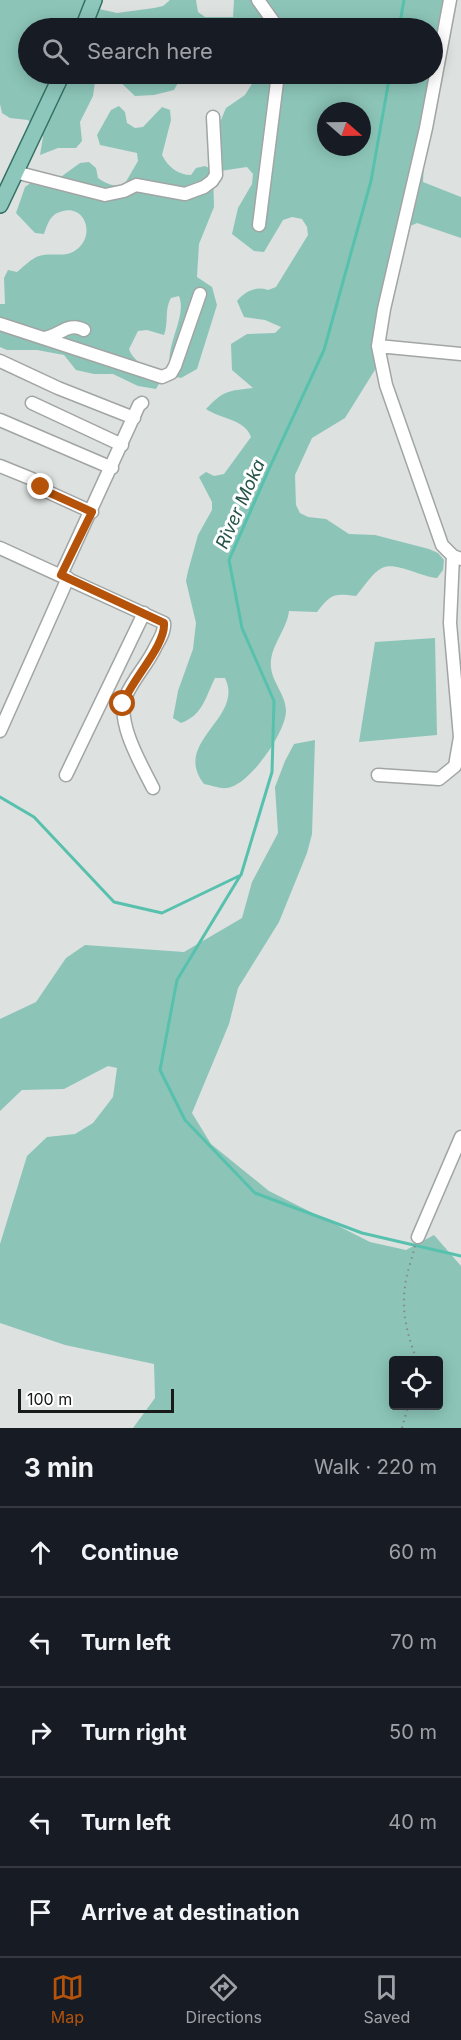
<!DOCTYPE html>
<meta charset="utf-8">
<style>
:root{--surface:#171b24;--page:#20242c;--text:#f1f3f6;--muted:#9ea1a6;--line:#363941;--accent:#b45309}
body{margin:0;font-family:Inter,sans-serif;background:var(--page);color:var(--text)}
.controls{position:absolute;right:18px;bottom:18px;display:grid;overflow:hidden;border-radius:6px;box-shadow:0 3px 15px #0003}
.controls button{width:54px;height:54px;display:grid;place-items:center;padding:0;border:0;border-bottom:2px solid var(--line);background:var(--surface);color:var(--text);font:30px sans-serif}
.compass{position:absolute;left:317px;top:102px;width:54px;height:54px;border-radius:50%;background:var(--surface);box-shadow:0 3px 15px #0003;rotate:110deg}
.scale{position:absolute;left:18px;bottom:15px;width:156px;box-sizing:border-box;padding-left:6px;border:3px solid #191b1a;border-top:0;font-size:16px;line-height:21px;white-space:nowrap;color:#191b1a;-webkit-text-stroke:4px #fff;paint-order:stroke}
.stop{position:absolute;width:18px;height:18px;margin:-14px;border:4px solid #b45309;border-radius:50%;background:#fff}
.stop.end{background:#b45309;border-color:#fff;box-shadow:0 2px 6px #0008}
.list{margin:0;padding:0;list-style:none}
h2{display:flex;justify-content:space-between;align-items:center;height:78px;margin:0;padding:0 24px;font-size:26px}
h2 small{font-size:20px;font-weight:400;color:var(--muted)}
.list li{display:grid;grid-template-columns:39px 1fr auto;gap:18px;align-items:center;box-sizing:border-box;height:90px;padding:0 24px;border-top:2px solid var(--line)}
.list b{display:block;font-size:22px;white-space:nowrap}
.list em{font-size:20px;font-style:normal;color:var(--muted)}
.icon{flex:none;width:33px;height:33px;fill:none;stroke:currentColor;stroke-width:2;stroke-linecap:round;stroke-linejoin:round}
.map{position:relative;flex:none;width:461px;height:1428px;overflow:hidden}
.search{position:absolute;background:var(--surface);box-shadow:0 3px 15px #0003;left:18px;right:18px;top:18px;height:66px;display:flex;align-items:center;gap:15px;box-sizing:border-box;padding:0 21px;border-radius:33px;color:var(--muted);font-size:22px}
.sheet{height:528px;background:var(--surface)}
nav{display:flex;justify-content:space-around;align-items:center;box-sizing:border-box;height:84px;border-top:2px solid var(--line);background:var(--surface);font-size:16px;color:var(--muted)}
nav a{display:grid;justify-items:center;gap:3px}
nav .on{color:var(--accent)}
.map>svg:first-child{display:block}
.green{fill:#8cc5b8;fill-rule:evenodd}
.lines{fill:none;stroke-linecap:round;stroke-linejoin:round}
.stream{stroke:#57c1ad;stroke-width:3}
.minor-casing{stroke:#a1a5a4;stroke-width:15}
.major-casing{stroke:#337165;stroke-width:18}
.path{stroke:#858887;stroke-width:2;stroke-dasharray:1.5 4.5;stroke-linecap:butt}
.minor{stroke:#fff;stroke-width:12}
.major{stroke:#8dc6bb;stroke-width:15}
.route{stroke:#b45309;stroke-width:8}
.labels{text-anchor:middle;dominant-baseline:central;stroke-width:6;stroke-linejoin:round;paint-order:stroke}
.water-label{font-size:18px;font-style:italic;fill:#25534a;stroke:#fff}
</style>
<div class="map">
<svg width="461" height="1428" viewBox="0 0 461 1428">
<rect width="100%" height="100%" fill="#dde1e0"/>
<path class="green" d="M0,0H101L99,9L117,13L154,8L163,6L170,0H196L198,12L205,17H233L234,0H450L424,163L423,182L461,197V238L417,223L408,227L378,365L345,418L312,438L295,475L296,505L300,513L308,517L326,519L349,534L375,535L429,549L438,553L444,560L443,570L437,578C422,577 394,561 382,568C372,573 363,588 356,596C333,593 331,594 317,612L289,611C287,630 269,647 271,667C272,682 286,695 286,711C286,732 249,786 227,788C220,789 211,785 204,784C171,742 245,718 225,678H215C205,698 203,715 181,723L173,718L178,691L193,649L196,623L186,581L188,571L198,535L212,510V502L199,477L206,472L214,476L224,474L251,437C245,419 220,419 206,409C224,390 228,391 253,388L232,370L231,344L247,334L275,333L281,327L265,320L244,317L237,301C245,291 256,286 268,290L276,287L308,235L307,227L302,219L292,217L283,220L264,252L254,251L232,234L238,208L252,184L253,174L247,167L220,171L215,134L226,108L245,95L258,74H432V28H28V74H96L93,96L80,122L82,141L76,148H58L40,155L43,137L28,120L10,118L2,113L0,104ZM326,111H362V147H326Z
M115,74H183L174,90L154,95L135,96L115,77Z
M119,106L125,112L127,123L135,128L143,127L162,107L170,110L171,120L162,155C168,167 178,175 191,175L196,168L205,166L213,170L214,207L199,244L197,277L212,287L217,305L197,369L181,378L172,376C161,348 188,319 179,296L171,298C164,310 169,322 164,335L147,330L138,331L129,349C134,364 151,367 161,380L156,389L138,386L113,374H94L76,370L64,355L37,350H7L0,347V304H5L4,278L8,270L17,272C23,267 32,258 39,256C55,251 69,261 82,244C93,229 83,206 63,211C50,214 48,223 44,234L35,233L16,213L25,187L32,182L58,179L80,163L89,162L96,168L98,178C107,184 113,187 124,185L138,161L137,153L100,145L97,135L111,110Z
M435,638L437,735L359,742L375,642Z
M315,740L312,834L307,853L279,922L238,988L229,1024L192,1113L211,1144L269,1191L370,1242L406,1250L434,1235L461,1266V1428H133L155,1398L154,1364L65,1345L0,1323V1244L27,1156L47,1137L75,1134L93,1123L113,1097L117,1068L108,1066L64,1089L22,1090L0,1111V1019L36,1002L66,958L85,945L184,952L242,918L252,882L278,833L275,787L285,761L294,744ZM394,1360H438V1406H394Z"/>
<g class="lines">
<path class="stream" d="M399,28L404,0
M0,797L34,817L114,902L162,913L241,875L272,772L274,701L242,628L229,560L269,469L324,350L371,181L390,74
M240,876L177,980L160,1070L185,1120L255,1193L362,1233L461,1256"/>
<defs>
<path id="minor" d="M258,0L278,28
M450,0L426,128L384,309L378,346L386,385L442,545L453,556L461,559
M15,172L105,195L124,191L136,185L185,194L204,187L212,181L216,175L213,117
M259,225L278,74
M0,324L162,377L171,373L175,366L200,294
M44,338C59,336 69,321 84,330
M378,346L461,354
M0,361L58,388L134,418
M32,403L122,445
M0,420L112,468
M0,466L32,479L48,492L92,512
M0,548L164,623C165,632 159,640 155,648C147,665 133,679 126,696C115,721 142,766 153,788
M61,575L139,405L142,403
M0,731L68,578
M66,775L144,613
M378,775L439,779L455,766L460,737L450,623L453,556
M418,1237L461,1137"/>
<path id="major" d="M83,28L94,0
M0,205L62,74"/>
</defs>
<use href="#minor" class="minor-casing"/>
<use href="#major" class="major-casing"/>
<path class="path" d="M415,1246C412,1259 406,1274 405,1287C401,1311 408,1338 417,1360
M402,1428L408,1406"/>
<use href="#minor" class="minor"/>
<use href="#major" class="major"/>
</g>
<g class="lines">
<path class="route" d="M41,487L48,492L92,512L61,575L164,623C166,646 130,681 123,704"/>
</g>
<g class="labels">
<g class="water-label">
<text transform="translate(240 504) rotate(-66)">River Moka</text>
</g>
</g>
</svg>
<div class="controls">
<button><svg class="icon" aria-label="locate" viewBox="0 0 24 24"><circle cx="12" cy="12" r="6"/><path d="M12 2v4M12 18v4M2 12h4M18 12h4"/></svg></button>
</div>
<svg class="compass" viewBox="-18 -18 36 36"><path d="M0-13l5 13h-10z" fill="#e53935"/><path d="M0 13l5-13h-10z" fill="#9ea1a6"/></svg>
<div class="scale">100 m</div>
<div class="stop" style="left:123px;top:704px"></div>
<div class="stop end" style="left:41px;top:487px"></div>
<div class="search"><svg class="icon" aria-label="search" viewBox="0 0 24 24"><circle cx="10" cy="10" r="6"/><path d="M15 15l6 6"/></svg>Search here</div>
</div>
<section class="sheet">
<h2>3 min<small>Walk · 220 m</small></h2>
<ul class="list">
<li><svg class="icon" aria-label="ahead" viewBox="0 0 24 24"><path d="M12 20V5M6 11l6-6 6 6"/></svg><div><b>Continue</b></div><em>60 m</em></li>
<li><svg class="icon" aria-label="left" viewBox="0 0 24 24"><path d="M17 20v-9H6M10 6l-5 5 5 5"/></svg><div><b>Turn left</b></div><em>70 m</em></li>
<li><svg class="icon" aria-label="right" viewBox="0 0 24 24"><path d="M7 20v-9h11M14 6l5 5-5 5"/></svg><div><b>Turn right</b></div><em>50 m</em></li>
<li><svg class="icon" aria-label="left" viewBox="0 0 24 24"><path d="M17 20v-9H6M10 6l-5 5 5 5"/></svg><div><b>Turn left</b></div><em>40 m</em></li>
<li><svg class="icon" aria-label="arrive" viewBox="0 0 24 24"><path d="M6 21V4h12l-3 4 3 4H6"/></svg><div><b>Arrive at destination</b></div></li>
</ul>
</section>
<nav>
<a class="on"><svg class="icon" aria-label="map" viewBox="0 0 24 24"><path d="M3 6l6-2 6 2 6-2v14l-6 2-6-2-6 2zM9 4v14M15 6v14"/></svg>Map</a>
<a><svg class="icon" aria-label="directions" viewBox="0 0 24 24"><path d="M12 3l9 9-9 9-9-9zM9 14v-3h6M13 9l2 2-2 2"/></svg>Directions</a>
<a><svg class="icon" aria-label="saved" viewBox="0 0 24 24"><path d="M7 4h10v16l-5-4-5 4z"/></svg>Saved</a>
</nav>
